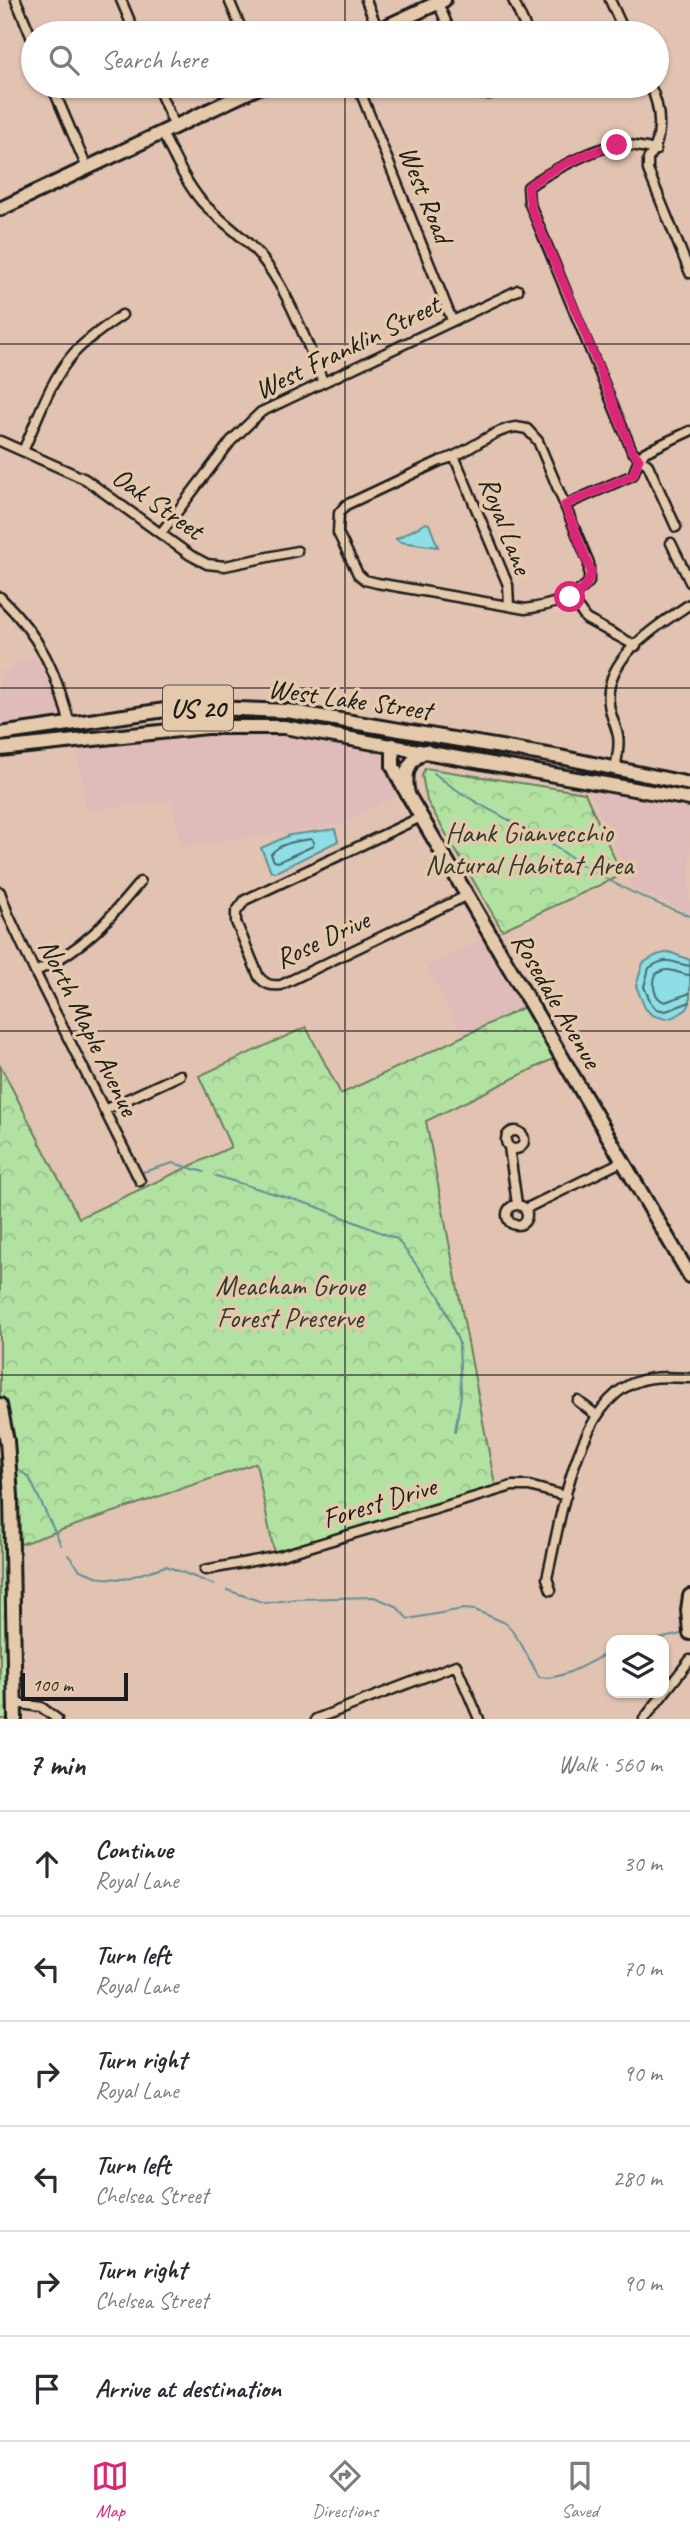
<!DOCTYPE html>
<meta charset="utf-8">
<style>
:root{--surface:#fff;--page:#f7f7f7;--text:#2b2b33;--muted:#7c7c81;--line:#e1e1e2;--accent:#db2777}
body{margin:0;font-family:Caveat,sans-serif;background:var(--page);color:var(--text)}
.controls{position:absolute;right:21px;bottom:21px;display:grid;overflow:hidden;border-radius:14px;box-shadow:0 2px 5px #0004}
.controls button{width:63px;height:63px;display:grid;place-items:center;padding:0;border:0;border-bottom:2px solid var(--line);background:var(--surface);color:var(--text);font:35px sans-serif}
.scale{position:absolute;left:21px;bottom:18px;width:107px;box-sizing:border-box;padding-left:7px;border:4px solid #1c1c1c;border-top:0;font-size:19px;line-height:24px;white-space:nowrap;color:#1c1c1c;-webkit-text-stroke:5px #e4c9ab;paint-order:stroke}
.stop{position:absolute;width:21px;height:21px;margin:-16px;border:5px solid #db2777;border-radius:50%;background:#fff}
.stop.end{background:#db2777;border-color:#fff;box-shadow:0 2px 7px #0008}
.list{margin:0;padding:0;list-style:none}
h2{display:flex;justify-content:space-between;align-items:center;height:91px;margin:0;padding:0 28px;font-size:30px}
h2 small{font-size:23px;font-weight:400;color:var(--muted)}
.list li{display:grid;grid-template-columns:46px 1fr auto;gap:21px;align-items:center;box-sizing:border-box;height:105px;padding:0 28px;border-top:2px solid var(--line)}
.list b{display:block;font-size:26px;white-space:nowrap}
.list p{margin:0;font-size:23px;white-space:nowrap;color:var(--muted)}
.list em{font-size:23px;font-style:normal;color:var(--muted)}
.icon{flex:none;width:38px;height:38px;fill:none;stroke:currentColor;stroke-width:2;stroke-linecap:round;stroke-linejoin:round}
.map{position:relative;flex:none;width:690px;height:1719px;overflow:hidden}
.search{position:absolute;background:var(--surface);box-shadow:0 2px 5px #0004;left:21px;right:21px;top:21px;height:77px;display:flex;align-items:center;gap:18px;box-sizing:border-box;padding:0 24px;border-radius:38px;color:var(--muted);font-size:26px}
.sheet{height:721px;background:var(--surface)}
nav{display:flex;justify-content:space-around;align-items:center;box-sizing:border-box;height:98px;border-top:2px solid var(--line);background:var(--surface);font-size:19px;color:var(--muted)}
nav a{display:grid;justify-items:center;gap:4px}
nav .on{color:var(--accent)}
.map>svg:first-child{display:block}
.built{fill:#dfbcba}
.park{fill:url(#park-crowns);stroke:#677f5e;stroke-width:2}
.water{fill:#8ddee5;stroke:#609095;stroke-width:2}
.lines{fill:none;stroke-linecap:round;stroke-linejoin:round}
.shore{stroke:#496a6c;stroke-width:2}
.stream{stroke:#609095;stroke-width:2}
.street-casing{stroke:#1c1c1c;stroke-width:13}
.secondary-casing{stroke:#1c1c1c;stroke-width:18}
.primary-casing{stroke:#1c1c1c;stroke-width:18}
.street{stroke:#e4c9ab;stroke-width:8}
.secondary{stroke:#e4c9ab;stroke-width:12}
.primary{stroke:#e4c9ab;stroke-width:12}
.route{stroke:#db2777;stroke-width:9}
.grid{fill:none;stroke:#1c1c1c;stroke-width:2;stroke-opacity:0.55}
.labels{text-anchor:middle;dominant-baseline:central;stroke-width:7;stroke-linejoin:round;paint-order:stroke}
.shield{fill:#e4c9ab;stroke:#585047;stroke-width:2}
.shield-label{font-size:26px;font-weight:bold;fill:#1c1c1c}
.street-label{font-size:28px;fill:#1c1c1c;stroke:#e4c9ab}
.park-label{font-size:28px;fill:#323a30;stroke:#e4c9ab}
</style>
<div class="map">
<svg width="690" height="1719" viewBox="0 0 690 1719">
<defs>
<pattern id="park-crowns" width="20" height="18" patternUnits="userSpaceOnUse" patternTransform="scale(1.75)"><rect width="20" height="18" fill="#b2e2a1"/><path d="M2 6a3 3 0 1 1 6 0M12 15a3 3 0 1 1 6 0" fill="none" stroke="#98c18a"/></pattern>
</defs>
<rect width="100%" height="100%" fill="#e2c3b2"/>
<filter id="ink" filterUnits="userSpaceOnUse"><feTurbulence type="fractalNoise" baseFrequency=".0143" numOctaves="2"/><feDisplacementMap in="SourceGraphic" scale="14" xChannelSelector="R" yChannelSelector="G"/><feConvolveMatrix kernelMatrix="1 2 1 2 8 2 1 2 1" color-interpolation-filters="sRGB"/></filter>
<g filter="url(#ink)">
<path class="built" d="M42,651L67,722L0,732V673Z
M244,727L391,747L404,793L339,825L180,847L172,800L86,811L76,744Z
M582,773H612L690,789V913L634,889Z
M488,937L529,1004L463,1036L426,967Z"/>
<path class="park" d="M425,768L585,793L622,875L502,930L427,801L422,775Z
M531,1004L561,1055L426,1121L496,1490L275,1557L256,1463L21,1544L6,1547L8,1719H0V1065L79,1218L231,1147L199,1076L306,1027L341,1094Z"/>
<path class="water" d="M426,523L429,524L438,547L400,542L396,539Z
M335,829L338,841L276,872L271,871L261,848L290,835Z
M669,952L690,960V1003L687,1009L676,1016L666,1019L652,1015L645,1008L636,986L643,963L657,955Z"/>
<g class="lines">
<path class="shore" d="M311,839L314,842L313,846L278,862L274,861L271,854C280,843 297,841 311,839Z
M690,966C670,963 668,955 649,968L644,987L651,1003L656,1009L666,1011L690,1002
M690,975C676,974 669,965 656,974C652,984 653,998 665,1002L690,993"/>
<path class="stream" d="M434,773C465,799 504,817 539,836C553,843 565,854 579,863C614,885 650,902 690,916
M143,1172L173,1163L204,1172
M216,1176L315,1206L397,1239L439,1295L459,1343L461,1395L455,1432
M20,1471L29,1477L61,1545
M68,1555L80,1570L102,1578L124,1579L166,1566L215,1585
M227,1590L265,1603L297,1599L374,1597L396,1606L408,1619L463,1609L475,1610L501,1621L507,1624L520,1642L539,1677C562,1682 590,1660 611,1652
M654,1640L681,1634"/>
<defs>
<path id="street" d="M16,0L33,41
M121,0L135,33
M229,0L243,33
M366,0L378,30
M513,0L528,33
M610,0L625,33
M438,3L451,33
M52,86L87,168
M157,86L175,127
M358,86L452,320
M473,86L480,94H489L506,86
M650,86C661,107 664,140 648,159V170L690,273
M162,133C174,156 185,182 202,202C223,224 250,240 267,265C292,300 306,342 323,381
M656,150C644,148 630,143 617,145C596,147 545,174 528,187L529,202L632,451L648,465L676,527
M516,427L527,429L538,441L589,563V582C574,599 548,606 525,609L377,583L365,580L358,574L338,533L339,513L346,505L440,461C467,455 488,431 516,427Z
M0,441L85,479L190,555L207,564L225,566L297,551
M23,451C38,418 50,380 74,353C88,338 105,327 122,315
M455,458L508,585L509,605
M565,505L633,475L639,459L645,452L690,431
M161,533L231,441L261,412L518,290
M671,543L690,582
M0,597C41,637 55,670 70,724
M570,597L586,619L636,646
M615,768C617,758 620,747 618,736C616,725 610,715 609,704C603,658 657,626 690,604
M421,817L245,900L236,912V922L259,977C266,985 271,986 281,985L468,895
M0,892L8,914L35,972L140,1181
M35,972C85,948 106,923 140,882
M104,1110L180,1075
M506 1140a9 9 0 1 1 18 0a9 9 0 1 1-18 0Z
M509,1147L517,1204
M507 1215a10 10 0 1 1 20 0a10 10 0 1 1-20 0Z
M525,1209L623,1161
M578,1401L596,1415
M205,1570L279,1556L512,1486H529L566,1496
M551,1590L547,1578C560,1523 575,1410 631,1384C650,1375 670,1377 690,1378
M15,1703L41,1707L57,1719
M316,1719L456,1665L479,1719
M644,1719L690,1660"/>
<path id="secondary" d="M372,33L444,0
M0,209L261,86
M393,745V766L400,781L690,1276
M0,1405L7,1441L11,1496L15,1719
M690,1596L688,1610L690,1633"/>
<path id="primary" d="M0,734L186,707L287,711L560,757L690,784
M0,749L207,727H284L690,799
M408,795C404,775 406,761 426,751"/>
</defs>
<use href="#street" class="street-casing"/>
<use href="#secondary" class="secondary-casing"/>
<use href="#primary" class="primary-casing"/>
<use href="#street" class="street"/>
<use href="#secondary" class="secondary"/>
<use href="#primary" class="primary"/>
</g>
</g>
<g class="lines" filter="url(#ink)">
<path class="route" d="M570,597C583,592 589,585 591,571L565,505L633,475L639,459L632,451L580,321L531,208L528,187C550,169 590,151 617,145"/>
</g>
<path class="grid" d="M345,0V33M345,86V1719M0,344H690M0,688H690M0,1031H690M0,1375H690"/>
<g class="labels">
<rect class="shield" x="163" y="685.5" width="70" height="45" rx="5"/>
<g class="shield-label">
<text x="198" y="708">US 20</text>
</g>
<g class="street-label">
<text transform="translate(426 194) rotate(68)">West Road</text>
<text transform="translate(347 347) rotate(-26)">West Franklin Street</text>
<text transform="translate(158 503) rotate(35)">Oak Street</text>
<text transform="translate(506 525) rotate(69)">Royal Lane</text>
<text transform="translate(350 699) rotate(8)">West Lake Street</text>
<text transform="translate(322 939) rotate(-25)">Rose Drive</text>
<text transform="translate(557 1000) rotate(60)">Rosedale Avenue</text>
<text transform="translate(89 1027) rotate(64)">North Maple Avenue</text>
<text transform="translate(379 1502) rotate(-17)">Forest Drive</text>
</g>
<g class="park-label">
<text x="529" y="832">Hank Gianvecchio<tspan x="529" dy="32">Natural Habitat Area</tspan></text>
<text x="290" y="1285">Meacham Grove<tspan x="290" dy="32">Forest Preserve</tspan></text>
</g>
</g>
</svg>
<div class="controls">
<button><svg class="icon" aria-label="layers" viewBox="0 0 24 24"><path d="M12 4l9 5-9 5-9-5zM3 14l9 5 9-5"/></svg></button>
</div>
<div class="scale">100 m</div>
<div class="stop" style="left:570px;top:597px"></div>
<div class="stop end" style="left:617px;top:145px"></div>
<div class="search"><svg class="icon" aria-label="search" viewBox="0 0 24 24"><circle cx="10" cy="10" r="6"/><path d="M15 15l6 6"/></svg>Search here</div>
</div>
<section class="sheet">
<h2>7 min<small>Walk · 560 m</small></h2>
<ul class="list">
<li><svg class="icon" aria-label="ahead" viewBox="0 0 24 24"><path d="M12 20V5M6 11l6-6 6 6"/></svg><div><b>Continue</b><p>Royal Lane</p></div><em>30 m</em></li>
<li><svg class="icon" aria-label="left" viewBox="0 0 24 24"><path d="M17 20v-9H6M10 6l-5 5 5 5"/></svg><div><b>Turn left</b><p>Royal Lane</p></div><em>70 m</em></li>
<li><svg class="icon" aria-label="right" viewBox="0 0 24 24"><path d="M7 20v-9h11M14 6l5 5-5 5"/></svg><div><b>Turn right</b><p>Royal Lane</p></div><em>90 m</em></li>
<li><svg class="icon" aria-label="left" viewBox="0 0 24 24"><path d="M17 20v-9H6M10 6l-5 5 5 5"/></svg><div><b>Turn left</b><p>Chelsea Street</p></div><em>280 m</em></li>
<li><svg class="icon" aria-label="right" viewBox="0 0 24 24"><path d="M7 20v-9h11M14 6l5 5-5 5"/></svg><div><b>Turn right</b><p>Chelsea Street</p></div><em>90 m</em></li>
<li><svg class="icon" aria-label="arrive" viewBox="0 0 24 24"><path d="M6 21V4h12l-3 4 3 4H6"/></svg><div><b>Arrive at destination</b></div></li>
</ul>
</section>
<nav>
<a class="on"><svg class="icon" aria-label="map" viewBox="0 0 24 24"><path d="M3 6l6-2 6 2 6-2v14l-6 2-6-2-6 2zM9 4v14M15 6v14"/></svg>Map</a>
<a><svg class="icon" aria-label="directions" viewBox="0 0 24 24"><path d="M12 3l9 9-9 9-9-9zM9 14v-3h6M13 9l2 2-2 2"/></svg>Directions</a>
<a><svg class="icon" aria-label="saved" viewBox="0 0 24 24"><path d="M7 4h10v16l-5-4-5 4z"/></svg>Saved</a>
</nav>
